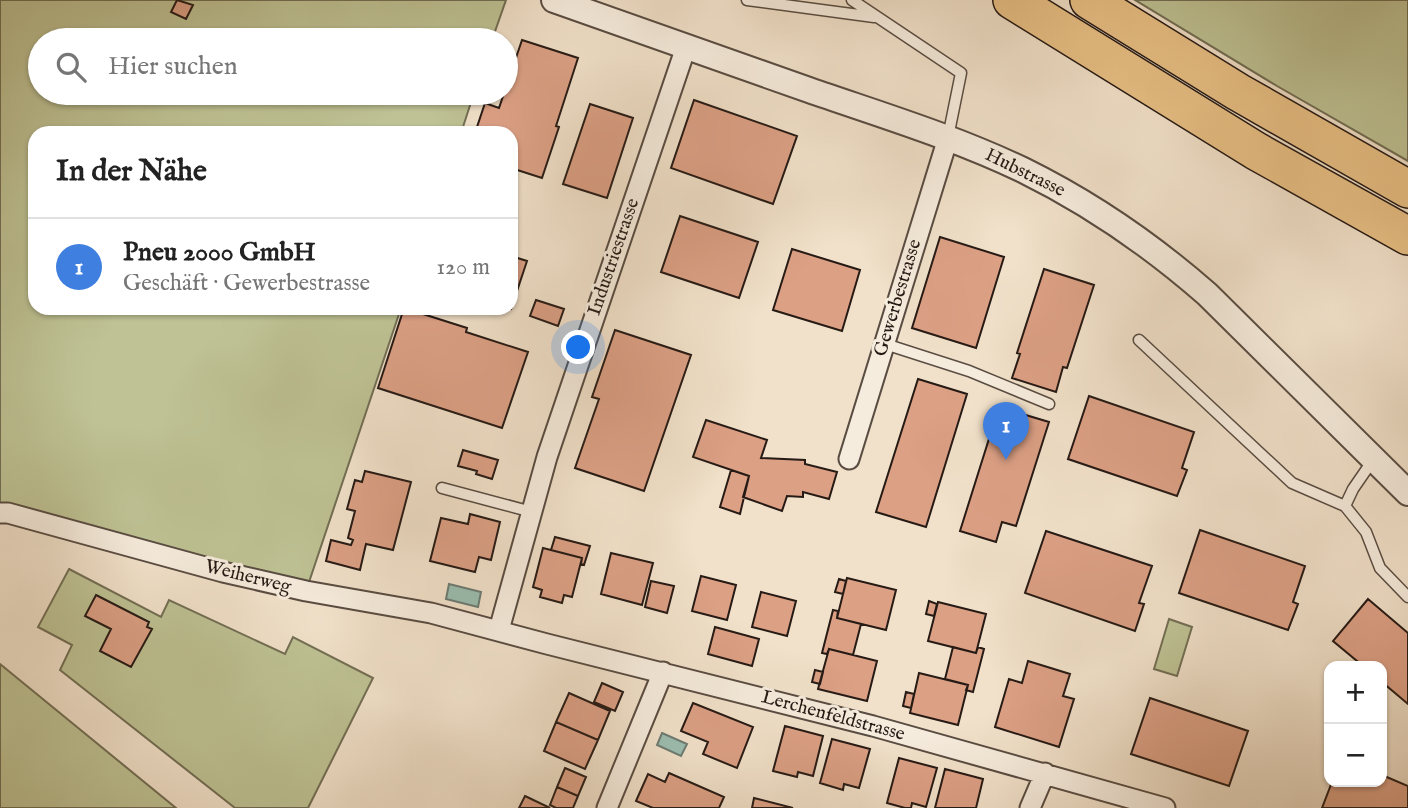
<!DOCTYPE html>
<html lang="de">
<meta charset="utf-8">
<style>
:root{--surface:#fff;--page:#f6f6f6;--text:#222;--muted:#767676;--line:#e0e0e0;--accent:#0f766e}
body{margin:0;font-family:"IM FELL English",serif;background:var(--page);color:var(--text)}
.controls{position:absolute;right:21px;bottom:21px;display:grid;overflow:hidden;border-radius:14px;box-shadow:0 2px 5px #0004}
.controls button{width:63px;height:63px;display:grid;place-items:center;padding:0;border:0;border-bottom:2px solid var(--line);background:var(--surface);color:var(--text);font:35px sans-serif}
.you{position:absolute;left:579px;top:348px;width:24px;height:24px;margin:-18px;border:5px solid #fff;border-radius:50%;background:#1a73e8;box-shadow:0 0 0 10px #1a73e833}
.badge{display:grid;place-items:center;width:46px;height:46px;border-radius:50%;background:var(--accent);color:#fff;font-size:23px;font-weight:700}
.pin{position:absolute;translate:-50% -58px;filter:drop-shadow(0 2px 4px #0008)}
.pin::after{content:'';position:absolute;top:37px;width:24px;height:21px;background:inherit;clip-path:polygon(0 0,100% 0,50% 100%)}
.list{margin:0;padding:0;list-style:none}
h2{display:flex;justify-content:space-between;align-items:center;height:91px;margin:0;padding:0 28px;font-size:30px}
h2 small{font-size:23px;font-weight:400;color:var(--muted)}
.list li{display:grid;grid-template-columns:46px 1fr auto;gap:21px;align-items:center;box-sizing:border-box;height:98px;padding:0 28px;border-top:2px solid var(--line)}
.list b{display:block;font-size:26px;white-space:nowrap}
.list p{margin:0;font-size:23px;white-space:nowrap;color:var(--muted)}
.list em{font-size:23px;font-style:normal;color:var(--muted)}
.icon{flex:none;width:38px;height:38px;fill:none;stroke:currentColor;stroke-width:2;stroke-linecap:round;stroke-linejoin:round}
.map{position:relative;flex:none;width:1408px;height:808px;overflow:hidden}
.search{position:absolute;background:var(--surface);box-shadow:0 2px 5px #0004;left:28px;top:28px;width:490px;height:77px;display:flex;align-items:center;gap:18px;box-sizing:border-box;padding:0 24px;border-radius:38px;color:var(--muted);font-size:26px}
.panel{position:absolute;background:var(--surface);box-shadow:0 2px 5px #0004;left:28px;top:126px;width:490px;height:189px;border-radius:21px}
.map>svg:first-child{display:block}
.green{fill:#bec294;stroke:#726e54;stroke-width:2}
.water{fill:#9bbeb1;stroke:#6c7c73;stroke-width:2}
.building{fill:#dca085;stroke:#261a15;stroke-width:2}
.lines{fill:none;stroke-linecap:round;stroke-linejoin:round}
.service-casing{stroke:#594c42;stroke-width:13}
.minor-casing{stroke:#594c42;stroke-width:23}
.tertiary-casing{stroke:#594c42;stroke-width:28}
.motorway-casing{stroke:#261a15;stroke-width:40}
.service{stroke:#f6ecdd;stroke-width:10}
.minor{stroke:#f6ecdd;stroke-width:19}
.tertiary{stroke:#f6ecdd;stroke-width:24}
.motorway{stroke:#e8c085;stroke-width:37}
.labels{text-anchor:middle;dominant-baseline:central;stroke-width:6;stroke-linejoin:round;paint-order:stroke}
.street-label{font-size:19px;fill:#261a15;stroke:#f6ecdd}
</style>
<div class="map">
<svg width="1408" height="808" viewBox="0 0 1408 808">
<rect width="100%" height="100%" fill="#f1e1ca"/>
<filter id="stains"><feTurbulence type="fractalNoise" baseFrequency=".00286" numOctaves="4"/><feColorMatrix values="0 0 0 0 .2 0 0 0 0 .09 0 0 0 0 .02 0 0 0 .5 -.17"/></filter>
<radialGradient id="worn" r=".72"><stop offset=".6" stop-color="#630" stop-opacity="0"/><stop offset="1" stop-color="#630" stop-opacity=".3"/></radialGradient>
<path class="green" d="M0,0H506L492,40H40V93H474L461,133H35V308H401L306,591L0,518Z
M1135,0H1408V161L1277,86Z
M69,569L161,617L169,600L285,654L293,637L373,678L308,808H235L60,670L72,645L38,627Z
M1169,619L1192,627L1177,676L1154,669Z
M0,664L176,808H0Z"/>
<path class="water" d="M449,584L481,592L478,607L446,599Z
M662,733L687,744L681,756L657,745Z"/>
<path class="building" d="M177,0L193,5L186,19L171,12Z
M522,40L578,58L556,126L559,127L542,178L511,168V133H475L485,103L499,108Z
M694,100L797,136L773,204L671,168Z
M590,104L633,118L607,198L563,184Z
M680,216L758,242L739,298L661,272Z
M940,237L1004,257L976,348L912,328Z
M792,249L860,270L842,331L773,310Z
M511,256L527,261L511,309L508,308H511Z
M1044,269L1094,285L1067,368L1063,367L1056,392L1012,378L1020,354L1017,353Z
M536,300L564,309L558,326L530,316Z
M404,308L467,328L466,332L528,352L502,428L378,388Z
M615,330L691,355L644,491L575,468L599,399L592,397Z
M918,379L967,394L926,527L876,512Z
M1089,396L1194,432L1182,468L1187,470L1177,496L1068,459Z
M999,407L1049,422L1016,526L1002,522L996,542L960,531Z
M706,420L767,440L761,458L805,460V464L837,472L829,499L803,492V497L787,496L782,511L743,497L749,476L693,457Z
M463,450L498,460L492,479L476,474L477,471L458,466Z
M731,470L749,476L740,514L720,507Z
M365,471L411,482L393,550L366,544L360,570L326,561L331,540L351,545L353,540L348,538L355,511L347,509L355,480L362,482Z
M470,514L500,522L491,560L479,557L475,572L430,561L441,518L468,524Z
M1200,530L1305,566L1293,602L1298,604L1288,630L1179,593Z
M1046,531L1152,566L1139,603L1144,604L1135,631L1025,593Z
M555,537L590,546L584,565L581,564L582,558L551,550Z
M543,548L582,558L572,597L564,595L562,603L540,597L542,590L533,587Z
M611,553L653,563L642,605L601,594Z
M701,576L736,585L727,620L692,611Z
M847,578L896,590L886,630L837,618Z
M839,579L846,581L843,594L835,592Z
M651,581L674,586L667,613L645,607Z
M761,592L796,601L787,636L752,627Z
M96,595L149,622L147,627L152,629L131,667L100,651L111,629L85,616Z
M1368,599L1408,633V704L1382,682V666H1363L1333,641Z
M929,601L937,604L934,616L926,614Z
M938,602L986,614L976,653L928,641Z
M833,610L838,611L837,618L861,624L853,655L829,649L827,654L822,653Z
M715,627L759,639L752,666L708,654Z
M953,647L976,653L978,647L984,649L973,692L966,690L968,685L945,679Z
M829,649L877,661L867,701L818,689Z
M1028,661L1070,674L1063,696L1074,699L1059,747L995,727L1009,679L1022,683Z
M815,670L823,672L820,684L812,682Z
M919,673L968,685L958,725L910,713Z
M602,683L623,692L615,711L594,702Z
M906,692L914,694L911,708L903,706Z
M569,693L610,711L598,740L556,722Z
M1150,698L1248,731L1229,786L1131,754Z
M693,703L753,727L737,768L703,754L708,742L681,731Z
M556,722L598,740L585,769L544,751Z
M785,726L823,736L813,776L798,772L797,777L773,771Z
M832,739L870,749L859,788L844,784L843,790L820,783Z
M899,758L937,768L926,807L912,803L911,808H905L887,803Z
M565,768L586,777L578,796L557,787Z
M945,769L983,779L976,808H935Z
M669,773L724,797L719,808H653L636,801L648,774L665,782Z
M1382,775L1408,786V808H1322L1332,782H1382Z
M557,787L578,796L573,808H556L550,805Z
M525,796L550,808H519Z
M754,798L793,808H752Z"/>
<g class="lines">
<defs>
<path id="service" d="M747,0L874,17
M852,0L961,73L948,137
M1139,340L1292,483L1345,506L1353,489L1373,460
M885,344L969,371L1049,404
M442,488L532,512
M1345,506L1366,532L1380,568L1408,597"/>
<path id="minor" d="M849,459L948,138
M0,513H8L223,572L306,591L431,613L547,644L873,726L1165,808
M499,630L547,457L686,47
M607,808L663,672
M1030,808L1045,773"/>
<path id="tertiary" d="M554,0C639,30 724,60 809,90C881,115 954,137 1023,170C1090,203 1151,245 1207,294L1408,493"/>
<path id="motorway" d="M1012,0L1256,151L1408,236
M1089,0L1238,92L1408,189"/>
</defs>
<use href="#service" class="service-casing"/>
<use href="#minor" class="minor-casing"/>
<use href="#tertiary" class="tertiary-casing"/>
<use href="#motorway" class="motorway-casing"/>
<use href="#service" class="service"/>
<use href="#minor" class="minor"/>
<use href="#tertiary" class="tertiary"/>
<use href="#motorway" class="motorway"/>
</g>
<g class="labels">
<g class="street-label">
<text transform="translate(1025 173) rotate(26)">Hubstrasse</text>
<text transform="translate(614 257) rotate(-71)">Industriestrasse</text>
<text transform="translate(898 298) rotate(-73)">Gewerbestrasse</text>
<text transform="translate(248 577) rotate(14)">Weiherweg</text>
<text transform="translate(833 716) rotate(15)">Lerchenfeldstrasse</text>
</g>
</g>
<rect width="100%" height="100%" filter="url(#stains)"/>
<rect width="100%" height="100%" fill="url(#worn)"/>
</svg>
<div class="controls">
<button>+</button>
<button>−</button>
</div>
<div class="you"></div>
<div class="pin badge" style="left:1006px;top:460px;background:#3f7fe0">1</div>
<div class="search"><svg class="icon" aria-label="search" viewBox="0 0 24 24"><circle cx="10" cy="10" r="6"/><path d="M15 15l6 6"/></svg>Hier suchen</div>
<section class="panel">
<h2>In der Nähe<small></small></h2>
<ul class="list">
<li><span class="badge" style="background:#3f7fe0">1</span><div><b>Pneu 2000 GmbH</b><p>Geschäft · Gewerbestrasse</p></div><em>120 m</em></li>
</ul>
</section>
</div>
